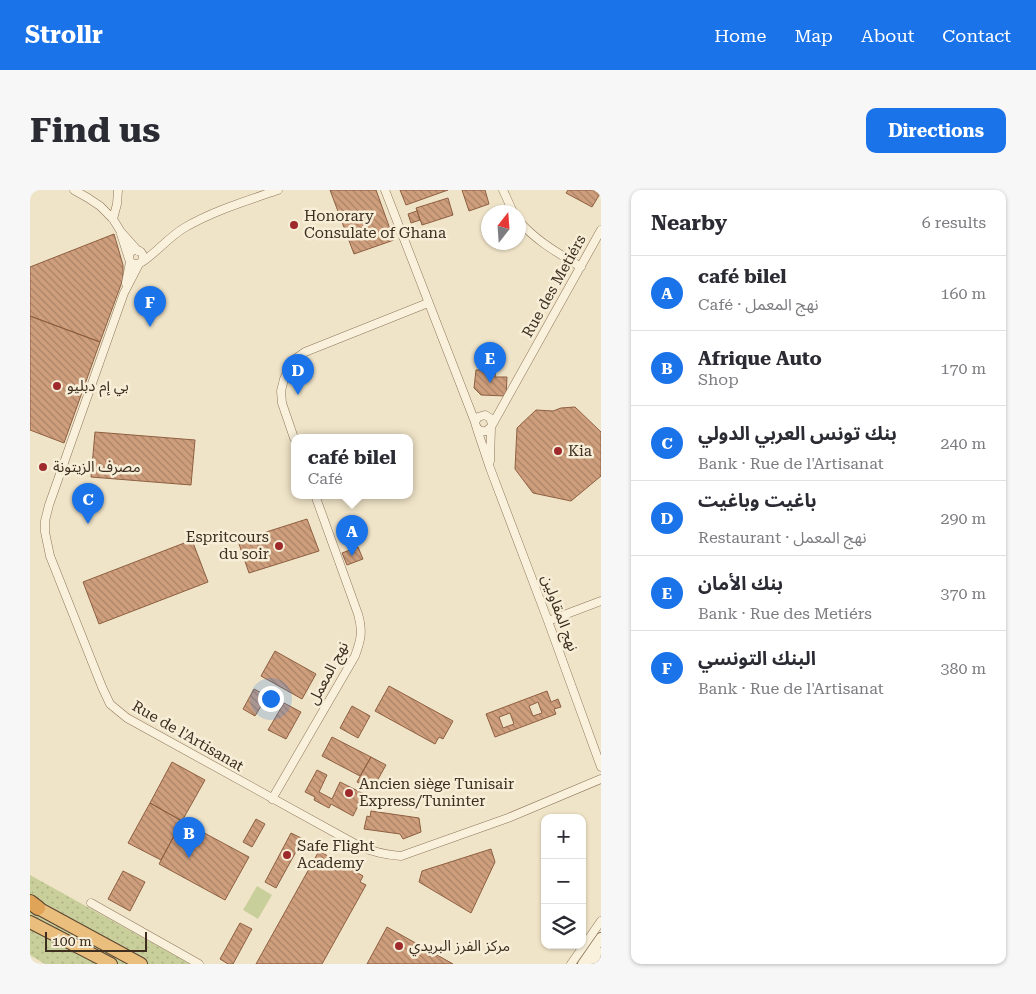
<!DOCTYPE html>
<meta charset="utf-8">
<style>
:root{--surface:#fff;--page:#f7f7f7;--text:#2b2b33;--muted:#7c7c81;--line:#e1e1e2;--accent:#1a73e8}
body{margin:0;font-family:"Roboto Serif","Noto Sans Arabic",serif;background:var(--page);color:var(--text)}
.controls{position:absolute;right:15px;bottom:15px;display:grid;overflow:hidden;border-radius:10px;box-shadow:0 1px 4px #0004}
.controls button{width:45px;height:45px;display:grid;place-items:center;padding:0;border:0;border-bottom:1px solid var(--line);background:var(--surface);color:var(--text);font:25px sans-serif}
.compass{position:absolute;left:451px;top:15px;width:45px;height:45px;border-radius:50%;background:var(--surface);box-shadow:0 1px 4px #0004;rotate:17deg}
.scale{position:absolute;left:15px;bottom:12px;width:102px;box-sizing:border-box;padding-left:5px;border:2px solid #3d2e20;border-top:0;font-size:14px;line-height:18px;white-space:nowrap;color:#3d2e20;-webkit-text-stroke:4px #f7eed8;paint-order:stroke}
.you{position:absolute;left:240px;top:508px;width:18px;height:18px;margin:-12px;border:4px solid #fff;border-radius:50%;background:#1a73e8;box-shadow:0 0 0 8px #1a73e833}
.badge{display:grid;place-items:center;width:32px;height:32px;border-radius:50%;background:var(--accent);color:#fff;font-size:16px;font-weight:700}
.pin{position:absolute;translate:-50% -41px;filter:drop-shadow(0 1px 2px #0008)}
.pin::after{content:'';position:absolute;top:26px;width:18px;height:15px;background:inherit;clip-path:polygon(0 0,100% 0,50% 100%)}
.popup{position:absolute;left:261px;top:244px;width:122px;height:65px;box-sizing:border-box;display:grid;place-content:center;border-radius:10px;background:var(--surface);filter:drop-shadow(0 1px 4px #0005);font-size:16px;white-space:nowrap;color:var(--muted)}
.popup b{font-size:19px;color:var(--text)}
.popup::after{content:'';position:absolute;left:50%;top:100%;margin-left:-10px;border:10px solid transparent;border-top-color:var(--surface)}
.list{margin:0;padding:0;list-style:none}
h2{display:flex;justify-content:space-between;align-items:center;height:65px;margin:0;padding:0 20px;font-size:21px}
h2 small{font-size:16px;font-weight:400;color:var(--muted)}
.list li{display:grid;grid-template-columns:32px 1fr auto;gap:15px;align-items:center;box-sizing:border-box;height:75px;padding:0 20px;border-top:1px solid var(--line)}
.list b{display:block;font-size:19px;white-space:nowrap}
.list p{margin:0;font-size:16px;white-space:nowrap;color:var(--muted)}
.list em{font-size:16px;font-style:normal;color:var(--muted)}
.icon{flex:none;width:28px;height:28px;fill:none;stroke:currentColor;stroke-width:2;stroke-linecap:round;stroke-linejoin:round}
.map{position:relative;flex:none;width:571px;height:774px;overflow:hidden;border-radius:10px}
header{display:flex;align-items:center;gap:30px;box-sizing:border-box;height:70px;padding:0 25px;background:var(--accent);color:#fff}
header strong{font-size:24px}
nav{display:flex;gap:28px;margin-inline-start:auto;font-size:18px}
.intro{display:flex;align-items:center;justify-content:space-between;box-sizing:border-box;height:120px;padding:0 30px}
h1{margin:0;font-size:35px}
.button{padding:12px 22px;border-radius:10px;background:var(--accent);color:#fff;font-size:18px;font-weight:700}
main{display:flex;gap:30px;padding:0 30px}
aside{flex:1;background:var(--surface);border-radius:10px;box-shadow:0 1px 4px #0004}
.map>svg:first-child{display:block}
.grass{fill:url(#grass-dots)}
.garden{fill:#c9cf9b}
.building{fill:url(#building-back-hatch);stroke:#8d5f41;fill-rule:evenodd}
.lines{fill:none;stroke-linecap:round;stroke-linejoin:round}
.minor-casing{stroke:#8d765c;stroke-width:9}
.tertiary-casing{stroke:#8d765c;stroke-width:12}
.trunk-casing{stroke:#5b4430;stroke-width:14}
.motorway-casing{stroke:#5b4430;stroke-width:16}
.minor{stroke:#faf1dc;stroke-width:8}
.tertiary{stroke:#faf1dc;stroke-width:10}
.trunk{stroke:#eabe7c;stroke-width:12}
.motorway{stroke:#e0a458;stroke-width:14}
.poi-dot{fill:#9e2a2b;stroke:#f7eed8;stroke-width:2}
.labels{text-anchor:middle;dominant-baseline:central;stroke-width:5;stroke-linejoin:round;paint-order:stroke}
.poi-label{font-size:15px;fill:#3d2e20;stroke:#f7eed8;text-anchor:start}
.street-label{font-size:15px;fill:#3d2e20;stroke:#f7eed8}
</style>
<header>
<strong>Strollr</strong>
<nav><a>Home</a><a>Map</a><a>About</a><a>Contact</a></nav>
</header>
<div class="intro"><h1>Find us</h1><a class="button">Directions</a></div>
<main>
<div class="map">
<svg width="571" height="774" viewBox="0 0 571 774">
<defs>
<pattern id="grass-dots" width="8" height="8" patternUnits="userSpaceOnUse" patternTransform="scale(1.25)"><rect width="8" height="8" fill="#c9cf9b"/><path d="M2 2h.1M6 6h.1" fill="none" stroke="#aeb285" stroke-width="1.8" stroke-linecap="round"/></pattern>
<pattern id="building-back-hatch" width="6" height="6" patternUnits="userSpaceOnUse" patternTransform="scale(1.25)"><rect width="6" height="6" fill="#cf9f7d"/><path d="M-1 5l2 2M0 0l6 6M5-1l2 2" fill="none" stroke="#a98266"/></pattern>
</defs>
<rect width="100%" height="100%" fill="#f0e4c8"/>
<path class="grass" d="M0,685L160,774H15L0,765Z"/>
<path class="garden" d="M227,696L242,705L228,729L213,720Z"/>
<path class="building" d="M300,0H346L364,50L324,64Z
M370,0H418L376,15Z
M432,0H455L459,14L439,21Z
M538,0H571V2L562,17L536,3Z
M418,8L423,25L392,35L386,18Z
M387,21L390,30L381,33L378,24Z
M84,44L93,75V89L70,152L0,126V77Z
M0,126L70,152L34,253L0,240Z
M466,179L465,187H477L476,206L451,205L444,198L446,180Z
M545,217L571,242V286L541,311L503,303L485,279L487,238L506,220L523,221L531,218Z
M65,242L165,250L161,295L61,287Z
M277,329L289,361L219,383L208,351Z
M162,350L178,392L69,434L53,392Z
M328,357L333,369L317,375L312,363Z
M245,461L286,484L272,509L231,486Z
M359,496L423,531L413,549L409,547L405,554L345,521Z
M224,499L237,506L225,526L213,519Z
M517,501L521,512L528,509L531,517L524,519L526,524L465,547L456,524ZM508,512L512,523L503,526L499,516ZM480,523L484,534L473,538L469,527Z
M254,513L271,522L256,549L238,540Z
M322,516L340,526L328,548L310,538Z
M302,547L341,567L330,586L292,566Z
M341,567L356,575L342,600L327,592Z
M142,572L175,590L152,631L120,613Z
M287,580L297,585L289,602L302,609L310,592L334,604L323,626L301,614L299,618L284,610L285,607L275,602Z
M120,613L152,631L131,670L98,653Z
M341,621L389,628L391,642L373,649L370,644L334,639L337,626L340,627Z
M226,629L235,634L222,657L213,652Z
M152,631L219,667L195,710L129,674Z
M261,643L273,649L246,698L235,692Z
M461,659L465,672L441,723L389,692L392,681Z
M289,661L333,686L330,692L336,695L292,774H226Z
M93,681L115,692L100,721L78,709Z
M210,733L222,739L203,774H198L190,769Z
M357,737L423,774H337Z"/>
<g class="lines">
<defs>
<path id="minor" d="M44,0L58,8L70,16L83,29L91,42L108,61
M355,0L445,232
M473,0L483,22
M83,29L87,14L88,0
M488,30C506,51 528,63 551,77
M91,44L99,69
M99 67a7 7 0 1 1 14 0a7 7 0 1 1-14 0Z
M112,72C127,62 139,47 154,38C183,21 216,11 248,0
M109,74L94,103L19,315L15,331V342L20,366L72,497L80,514L97,528L329,656C343,662 356,665 371,666L478,628L571,589
M96,93L100,72
M462,234L460,228L455,225L448,227L445,232C446,239 450,242 456,241L461,237L571,40
M447,239L460,278L518,431L571,577
M264,248L252,213L251,201L254,189L262,171L275,162L398,113
M460,271L461,237
M518,431L571,411
M242,609L325,466C331,450 333,441 328,424L285,305
M61,713L169,774
M541,774L571,731"/>
<path id="tertiary" d="M553,774L571,748
M564,774L571,763"/>
<path id="trunk" d="M8,718L111,774
M0,732L81,774"/>
<path id="motorway" d="M0,712L8,718"/>
</defs>
<use href="#minor" class="minor-casing"/>
<use href="#tertiary" class="tertiary-casing"/>
<use href="#trunk" class="trunk-casing"/>
<use href="#motorway" class="motorway-casing"/>
<use href="#minor" class="minor"/>
<use href="#tertiary" class="tertiary"/>
<use href="#trunk" class="trunk"/>
<use href="#motorway" class="motorway"/>
</g>
<g class="poi-dot">
<circle cx="264" cy="35" r="5"/>
<circle cx="27" cy="196" r="5"/>
<circle cx="528" cy="261" r="5"/>
<circle cx="13" cy="277" r="5"/>
<circle cx="249" cy="356" r="5"/>
<circle cx="319" cy="603" r="5"/>
<circle cx="257" cy="665" r="5"/>
<circle cx="369" cy="756" r="5"/>
</g>
<g class="labels">
<g class="poi-label">
<text x="274" y="26">Honorary<tspan x="274" dy="17">Consulate of Ghana</tspan></text>
<text x="37" y="196">بي إم دبليو</text>
<text x="538" y="261">Kia</text>
<text x="23" y="277">مصرف الزيتونة</text>
<text x="239" y="347" text-anchor="end">Espritcours<tspan x="239" dy="17">du soir</tspan></text>
<text x="329" y="594">Ancien siège Tunisair<tspan x="329" dy="17">Express/Tuninter</tspan></text>
<text x="267" y="656">Safe Flight<tspan x="267" dy="17">Academy</tspan></text>
<text x="379" y="756">مركز الفرز البريدي</text>
</g>
<g class="street-label">
<text transform="translate(524 96) rotate(-61)">Rue des Metiérs</text>
<text transform="translate(530 423) rotate(70)">نهج المقاولين</text>
<text transform="translate(298 483) rotate(-62)">نهج المعمل</text>
<text transform="translate(158 546) rotate(30)">Rue de l'Artisanat</text>
</g>
</g>
</svg>
<div class="controls">
<button>+</button>
<button>−</button>
<button><svg class="icon" aria-label="layers" viewBox="0 0 24 24"><path d="M12 4l9 5-9 5-9-5zM3 14l9 5 9-5"/></svg></button>
</div>
<svg class="compass" viewBox="-18 -18 36 36"><path d="M0-13l5 13h-10z" fill="#e53935"/><path d="M0 13l5-13h-10z" fill="#7c7c81"/></svg>
<div class="scale">100 m</div>
<div class="you"></div>
<div class="pin badge" style="left:322px;top:366px">A</div>
<div class="popup"><b>café bilel</b>Café</div>
<div class="pin badge" style="left:159px;top:668px">B</div>
<div class="pin badge" style="left:58px;top:334px">C</div>
<div class="pin badge" style="left:268px;top:205px">D</div>
<div class="pin badge" style="left:460px;top:193px">E</div>
<div class="pin badge" style="left:120px;top:137px">F</div>
</div>
<aside>
<h2>Nearby<small>6 results</small></h2>
<ul class="list">
<li><span class="badge">A</span><div><b>café bilel</b><p>Café · نهج المعمل</p></div><em>160 m</em></li>
<li><span class="badge">B</span><div><b>Afrique Auto</b><p>Shop</p></div><em>170 m</em></li>
<li><span class="badge">C</span><div><b>بنك تونس العربي الدولي</b><p>Bank · Rue de l'Artisanat</p></div><em>240 m</em></li>
<li><span class="badge">D</span><div><b>باغيت وباغيت</b><p>Restaurant · نهج المعمل</p></div><em>290 m</em></li>
<li><span class="badge">E</span><div><b>بنك الأمان</b><p>Bank · Rue des Metiérs</p></div><em>370 m</em></li>
<li><span class="badge">F</span><div><b>البنك التونسي</b><p>Bank · Rue de l'Artisanat</p></div><em>380 m</em></li>
</ul>
</aside>
</main>
